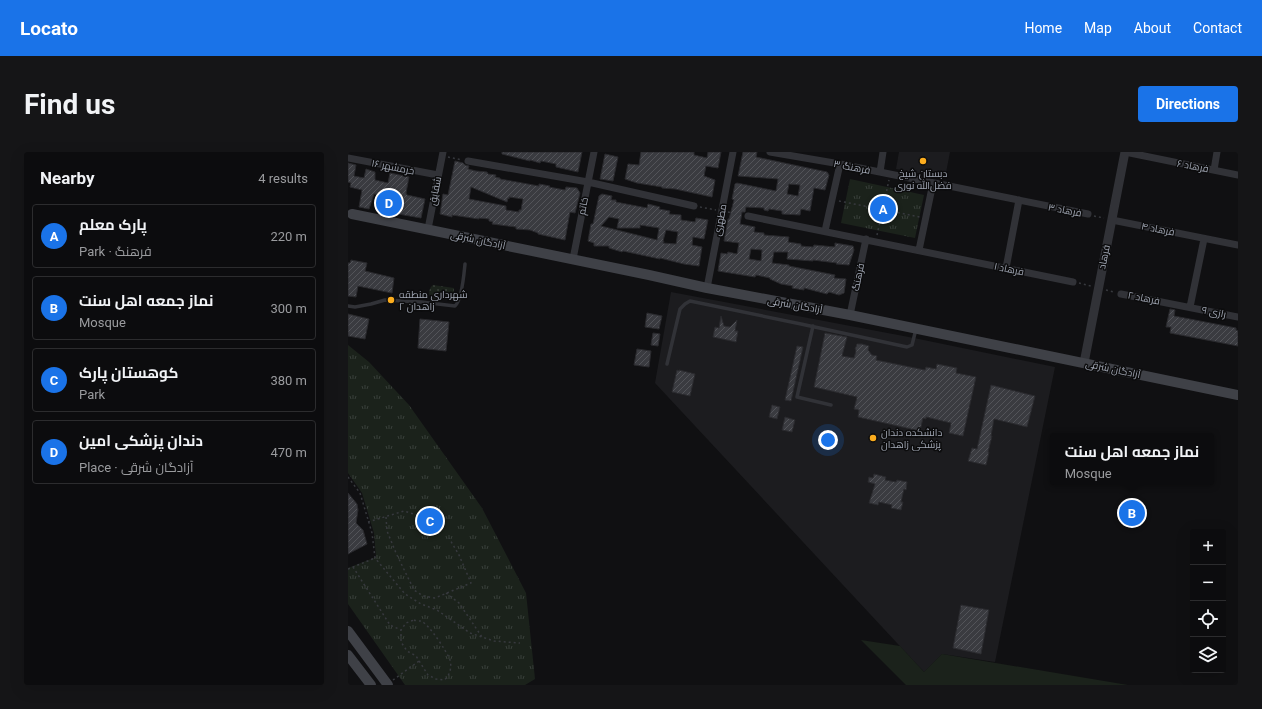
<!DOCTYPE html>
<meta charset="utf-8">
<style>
:root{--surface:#0c0c0e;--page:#151517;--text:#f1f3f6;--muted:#9a9b9e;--line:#2c2c2e;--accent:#1a73e8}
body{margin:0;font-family:Roboto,Cairo,sans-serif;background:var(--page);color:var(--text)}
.controls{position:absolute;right:12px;bottom:12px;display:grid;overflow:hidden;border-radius:4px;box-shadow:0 4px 16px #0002}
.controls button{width:36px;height:36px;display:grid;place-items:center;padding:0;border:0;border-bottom:1px solid var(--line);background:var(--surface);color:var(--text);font:20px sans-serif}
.you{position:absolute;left:480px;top:288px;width:14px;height:14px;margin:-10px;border:3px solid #fff;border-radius:50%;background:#1a73e8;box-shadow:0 0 0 6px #1a73e833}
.badge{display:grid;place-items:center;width:26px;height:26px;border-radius:50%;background:var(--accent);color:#fff;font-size:13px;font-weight:700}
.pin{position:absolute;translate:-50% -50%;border:2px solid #fff;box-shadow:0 1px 4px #0006}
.popup{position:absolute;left:702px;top:281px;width:164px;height:52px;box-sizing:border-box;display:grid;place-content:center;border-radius:4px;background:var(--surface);filter:drop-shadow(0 1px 3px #0005);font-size:13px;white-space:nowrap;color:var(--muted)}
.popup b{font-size:15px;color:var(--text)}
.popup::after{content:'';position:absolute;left:50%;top:100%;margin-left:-8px;border:8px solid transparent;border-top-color:var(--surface)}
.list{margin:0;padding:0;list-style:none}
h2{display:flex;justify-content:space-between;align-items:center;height:52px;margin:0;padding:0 16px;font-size:17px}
h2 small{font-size:13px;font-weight:400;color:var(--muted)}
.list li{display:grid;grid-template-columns:26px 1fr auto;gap:12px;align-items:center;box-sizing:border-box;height:64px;margin:0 8px 8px;padding:0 8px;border:1px solid var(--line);border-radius:4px}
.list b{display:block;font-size:15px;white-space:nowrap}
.list p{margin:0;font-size:13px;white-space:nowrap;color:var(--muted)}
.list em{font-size:13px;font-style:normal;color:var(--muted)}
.icon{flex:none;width:22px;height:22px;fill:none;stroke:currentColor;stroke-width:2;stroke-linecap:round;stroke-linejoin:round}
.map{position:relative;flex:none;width:890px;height:533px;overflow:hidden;border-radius:4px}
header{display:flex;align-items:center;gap:24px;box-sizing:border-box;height:56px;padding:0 20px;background:var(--accent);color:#fff}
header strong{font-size:19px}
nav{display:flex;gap:22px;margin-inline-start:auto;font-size:14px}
.intro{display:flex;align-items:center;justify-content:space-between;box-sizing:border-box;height:96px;padding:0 24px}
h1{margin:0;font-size:28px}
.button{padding:10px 18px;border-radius:4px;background:var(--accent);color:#fff;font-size:14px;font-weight:700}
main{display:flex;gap:24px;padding:0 24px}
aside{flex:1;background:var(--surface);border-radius:4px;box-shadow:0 4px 16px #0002}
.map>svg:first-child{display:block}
.built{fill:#1c1c1f}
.grass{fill:url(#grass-dots)}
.park{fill:url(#park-tufts)}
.pitch{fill:#1b221b}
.building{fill:url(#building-hatch);stroke:#2a2a2e;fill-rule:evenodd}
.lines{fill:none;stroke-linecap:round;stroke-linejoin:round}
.path{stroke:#37393e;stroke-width:1.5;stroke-dasharray:2 3;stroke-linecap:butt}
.service{stroke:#313237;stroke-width:3.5}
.minor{stroke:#313237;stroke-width:7}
.tertiary{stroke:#313237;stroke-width:9}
.secondary{stroke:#3f4147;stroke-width:10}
.poi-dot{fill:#fcad1e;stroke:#0c0c0d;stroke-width:1.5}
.labels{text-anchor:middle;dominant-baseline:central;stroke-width:3;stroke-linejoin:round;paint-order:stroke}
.street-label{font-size:10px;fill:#a1a7b4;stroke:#0c0c0d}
.poi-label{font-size:10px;fill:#a1a7b4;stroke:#0c0c0d;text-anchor:start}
</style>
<header>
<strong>Locato</strong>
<nav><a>Home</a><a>Map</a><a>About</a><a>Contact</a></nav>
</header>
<div class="intro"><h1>Find us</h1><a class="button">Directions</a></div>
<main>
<aside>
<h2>Nearby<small>4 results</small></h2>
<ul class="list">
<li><span class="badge">A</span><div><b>پارک معلم</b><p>Park · فرهنگ</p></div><em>220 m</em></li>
<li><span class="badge">B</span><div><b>نماز جمعه اهل سنت</b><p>Mosque</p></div><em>300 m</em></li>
<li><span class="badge">C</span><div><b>کوهستان پارک</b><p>Park</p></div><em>380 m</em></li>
<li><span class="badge">D</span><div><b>دندان پزشکی امین</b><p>Place · آزادگان شرقی</p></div><em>470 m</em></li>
</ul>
</aside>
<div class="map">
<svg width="890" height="533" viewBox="0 0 890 533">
<defs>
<pattern id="grass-dots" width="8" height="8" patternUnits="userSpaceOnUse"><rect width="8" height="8" fill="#1b221b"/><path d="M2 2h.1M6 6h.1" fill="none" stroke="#393f3a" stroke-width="1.8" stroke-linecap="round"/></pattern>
<pattern id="park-tufts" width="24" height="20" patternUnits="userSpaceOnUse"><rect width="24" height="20" fill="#1b221b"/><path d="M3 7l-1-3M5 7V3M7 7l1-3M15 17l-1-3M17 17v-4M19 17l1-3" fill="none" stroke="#393f3a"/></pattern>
<pattern id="building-hatch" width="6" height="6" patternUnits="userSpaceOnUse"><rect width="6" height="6" fill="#3a3b40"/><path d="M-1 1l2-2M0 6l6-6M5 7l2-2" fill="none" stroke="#535459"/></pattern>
</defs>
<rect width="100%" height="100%" fill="#101012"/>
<path class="built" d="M551,0H602L597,26L548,17Z
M323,140L566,186L707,215L647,510L594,502L576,520L307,231Z"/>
<path class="grass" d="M85,133L106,136V146L105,148L83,147C80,141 81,136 85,133Z"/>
<path class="park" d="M502,27L576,43L567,86L493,71Z
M0,193L21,210L61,253L134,356L178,441L187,527L177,533H57L0,452V416L28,405L26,381L14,341L0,321Z"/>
<path class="pitch" d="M513,488L552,494L576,520L594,502L780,533H558Z"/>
<path class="building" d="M154,0H234L230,20L208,15V12L193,9L192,11L182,8V9L154,2Z
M293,0H346V3L359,6L360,0H373L370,16L358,14L356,24L367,28L364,45L327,37L314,36V35L289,31L277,27L280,12L291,13Z
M395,0H409L408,5L479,20L481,23L477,38L466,36L462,59L453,57L452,63L434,62V59L421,57L420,59L416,58V56L398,55L397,60H394L392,72L407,75L406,80L416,81V83L441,85L440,90L453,92V94L465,95L466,93L487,95V91L505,94L506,98L501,113L488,112L489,111L465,108V109L439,107L440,100H426L424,111L441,113V114L487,123L486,126L498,127L496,141L491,143L481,140L479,142L456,136V138L444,136L445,134L433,132L422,127V126L408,123L407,125L370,119L373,101L379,102L380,100L389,102L391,91L376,89L380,67H381L386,48L384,47L387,32L389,31L428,39L430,27L390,24ZM441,32L452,33L450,44L439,42ZM403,97L414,98L413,109L401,107Z
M257,2L270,5L265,29L252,27Z
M107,9L115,11L117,13L121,14L120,17L128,19L139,20L140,22L148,23L147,25L152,26V27L191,34V32L202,34L201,35L217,38L218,35L229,36L232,41L227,61L222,60L217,88L190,82V81L182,78L168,77V75L144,72L145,70L141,69V67L131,66V67L104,63V65L92,62L95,42L100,43ZM123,35L159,50L160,46L161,47V45L175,47L173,58H171V60L158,58V54L121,47Z
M0,11L8,13L6,24L16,26L18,17L27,20V28L40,31L42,21L61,25L58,41L59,43L77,47L73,66L33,59L37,43L26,42L21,57L11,55L14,38L2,35L3,31L0,30Z
M254,42L264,44L263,48H268V50L273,51L299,56L300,52L312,55L311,57L322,59L321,62L333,63V68L347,70L348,66L360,68L356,87L345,85L344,93L354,95L351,114L336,112L312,106V107L275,99L274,100L261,96V94H246V91L240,89L243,72H245L251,44ZM261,65L271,67L269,76H292V73L311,76L309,88L253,74ZM318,78L330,80L328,92L315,91L316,89H315Z
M3,108L19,111L17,119L46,126L44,141L10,134L8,145L0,144V111H2Z
M822,157L827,158L826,164L888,176V178L890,179V194L822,181L823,175H818Z
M299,161L314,164L311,177L297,175Z
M0,162L21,167L17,187L0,184Z
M373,164L376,174L382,175L389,168L387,179H390L388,190L365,185L367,175L371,176Z
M72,167L101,170L98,199L70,196Z
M305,181L312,182L310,194L303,193Z
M477,181L499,185L494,204L506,206L508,199L507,196L508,195L509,192H514L521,194L520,198L524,203L529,204L528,208L577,218L578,215L588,217L589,212L609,216L608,221L628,225L615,284L601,281L603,271L578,265V267L575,266L572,279L510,265L511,258L506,257L509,245L466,235Z
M449,194L455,195L443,249L437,248Z
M289,197L303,199L301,215L286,213Z
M329,218L331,219V218L347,222L342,244L324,240Z
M643,233L687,244L679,275L646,267L643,284H644L640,300H641L638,313L620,309L624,296L629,297Z
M424,253L432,255L429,267L421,265Z
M437,265L447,268L444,280L434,278Z
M526,322L538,325L537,328L548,330L549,328L559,330L558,338L556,337L553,350H555L553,358L543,356L544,353L531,350L530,353L521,351L527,332L520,330L521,325L525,326Z
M0,341L9,352L10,358L8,371L15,378L19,392L0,402Z
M613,453L641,458L633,502L605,496Z"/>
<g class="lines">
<path class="path" d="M100,5L114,8
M491,49L572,65
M352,55L368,58
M380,60L394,63
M746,64L756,66
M529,83L541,28
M731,131L743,134
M758,138L766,140
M0,325L12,341L24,381L27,406L57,442L73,452L89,458L122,481L146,489L172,491
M38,365L39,379L48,401L66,438L75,444L87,446L123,431L111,403L101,386
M20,370L56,359L69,363L78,368L83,378
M5,415L42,473L53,478
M0,417L27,406
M98,441L111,451L134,485
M66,468C68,469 71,469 73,469C81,472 99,500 102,508C104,515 102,524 96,528L88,527L80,523L68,504L59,499L53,490V478L58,471Z
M45,528L71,509"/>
<path class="service" d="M0,154L7,155L23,152L37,148L73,150L107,154C114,148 116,122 117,112
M465,174L449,245L483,253
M319,212L332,157L337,152L342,149L453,172L559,195L564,193L568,177"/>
<path class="minor" d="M422,0L492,12L740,62
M777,0L890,23
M0,6L90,23
M120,9L240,30L346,54
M866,18L869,0
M532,20L535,0
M400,64L725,130
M764,68L890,93
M80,77L95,0
M477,79L492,12
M571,98L585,31
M225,107L246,0
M658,116L671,48
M359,136L385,0
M773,142L890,165
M842,155L856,87
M502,163L518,87"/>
<path class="tertiary" d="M736,211L777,0"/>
<path class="secondary" d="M4,62L301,123L359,136L502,163L890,243
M0,479L40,533
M0,503L23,533"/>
</g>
<g class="poi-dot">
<circle cx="575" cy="9" r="4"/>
<circle cx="43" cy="148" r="4"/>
<circle cx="525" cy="286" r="4"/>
</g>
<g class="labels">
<g class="street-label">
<text transform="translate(845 14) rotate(11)">فرهاد ۶</text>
<text transform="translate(45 15) rotate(11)">خرمشهر ۱۶</text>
<text transform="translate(504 15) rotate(11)">فرهنگ ۳</text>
<text transform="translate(87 39) rotate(-79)">شقایق</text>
<text transform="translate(235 54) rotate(-79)">خاتم</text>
<text transform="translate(717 58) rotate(11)">فرهاد ۳</text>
<text transform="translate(372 68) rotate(-79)">مطهری</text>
<text transform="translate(810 77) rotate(11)">فرهاد ۴</text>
<text transform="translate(130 88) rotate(12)">آزادگان شرقی</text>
<text transform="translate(756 105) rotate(-79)">فرهاد</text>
<text transform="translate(661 117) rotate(12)">فرهاد ۱</text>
<text transform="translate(510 125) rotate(-78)">فرهنگ</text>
<text transform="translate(796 146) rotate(11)">فرهاد ۲</text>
<text transform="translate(447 153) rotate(10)">آزادگان شرقی</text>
<text transform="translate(866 160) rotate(11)">رازی ۹</text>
<text transform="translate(765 217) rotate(12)">آزادگان شرقی</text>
</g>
<g class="poi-label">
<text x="575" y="21" text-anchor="middle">دبستان شیخ<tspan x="575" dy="12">فضل‌الله نوری</tspan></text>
<text x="51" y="142">شهرداری منطقه<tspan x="51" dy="12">۲ زاهدان</tspan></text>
<text x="533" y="280">دانشکده دندان<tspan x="533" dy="12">پزشکی زاهدان</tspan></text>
</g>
</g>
</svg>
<div class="controls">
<button>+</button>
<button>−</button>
<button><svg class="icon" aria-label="locate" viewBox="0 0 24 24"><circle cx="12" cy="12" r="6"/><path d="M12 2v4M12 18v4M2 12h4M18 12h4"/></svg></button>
<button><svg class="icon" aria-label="layers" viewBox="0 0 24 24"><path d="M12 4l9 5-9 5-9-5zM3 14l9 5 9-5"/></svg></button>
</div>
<div class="you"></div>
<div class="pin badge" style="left:535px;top:57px">A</div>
<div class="pin badge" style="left:784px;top:361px">B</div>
<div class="popup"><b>نماز جمعه اهل سنت</b>Mosque</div>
<div class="pin badge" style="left:82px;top:369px">C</div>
<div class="pin badge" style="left:41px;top:51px">D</div>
</div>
</main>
